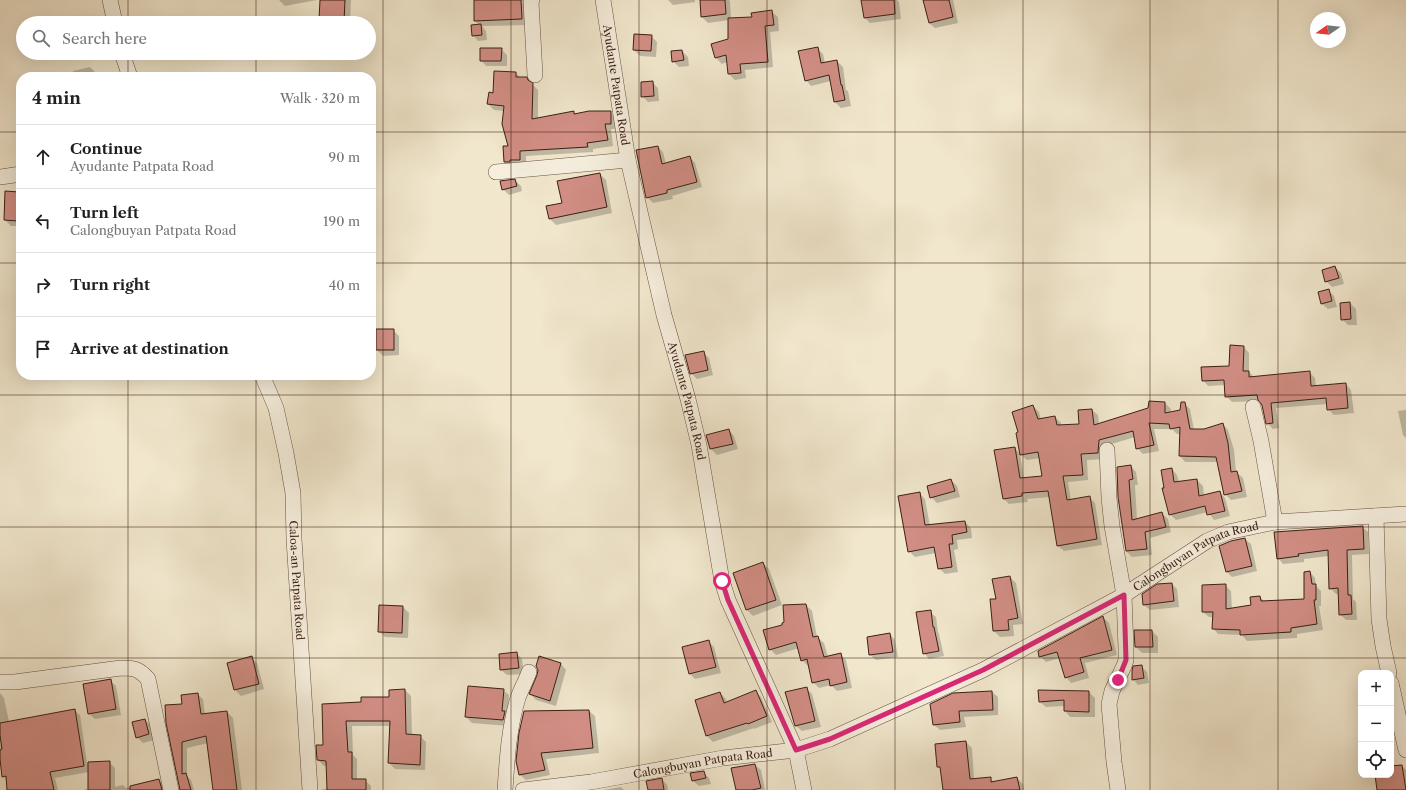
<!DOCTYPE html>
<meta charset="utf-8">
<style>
:root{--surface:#fff;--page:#f6f6f6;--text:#202124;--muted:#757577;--line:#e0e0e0}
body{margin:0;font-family:"Libre Caslon Text",serif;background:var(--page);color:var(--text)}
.controls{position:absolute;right:12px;bottom:12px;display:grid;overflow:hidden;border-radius:8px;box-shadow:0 4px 16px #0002}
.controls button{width:36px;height:36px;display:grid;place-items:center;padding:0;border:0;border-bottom:1px solid var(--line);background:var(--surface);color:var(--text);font:20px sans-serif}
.compass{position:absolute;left:1310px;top:12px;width:36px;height:36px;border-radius:50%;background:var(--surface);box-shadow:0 4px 16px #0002;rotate:256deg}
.stop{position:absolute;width:12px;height:12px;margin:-9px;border:3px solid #db2777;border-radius:50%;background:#fff}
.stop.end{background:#db2777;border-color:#fff;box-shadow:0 1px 4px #0008}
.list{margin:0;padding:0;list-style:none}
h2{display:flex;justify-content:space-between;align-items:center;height:52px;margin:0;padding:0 16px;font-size:17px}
h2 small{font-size:13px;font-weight:400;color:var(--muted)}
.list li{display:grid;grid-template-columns:26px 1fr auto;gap:12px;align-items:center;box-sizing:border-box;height:64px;padding:0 16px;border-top:1px solid var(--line)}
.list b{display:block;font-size:15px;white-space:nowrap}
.list p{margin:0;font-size:13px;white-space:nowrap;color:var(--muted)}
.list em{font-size:13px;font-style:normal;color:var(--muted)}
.icon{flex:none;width:22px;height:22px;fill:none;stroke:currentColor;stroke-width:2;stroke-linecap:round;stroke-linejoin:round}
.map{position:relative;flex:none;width:1406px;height:790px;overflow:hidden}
.search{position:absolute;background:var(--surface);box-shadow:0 4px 16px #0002;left:16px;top:16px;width:360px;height:44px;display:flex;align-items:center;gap:10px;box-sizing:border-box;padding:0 14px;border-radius:22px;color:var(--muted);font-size:15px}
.panel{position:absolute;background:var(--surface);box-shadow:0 4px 16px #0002;left:16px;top:72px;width:360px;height:308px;border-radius:16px}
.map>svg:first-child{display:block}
.shadow{fill:#0003}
.building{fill:#d28e85;stroke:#3b1f14}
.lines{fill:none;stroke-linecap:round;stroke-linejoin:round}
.street-casing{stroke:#685142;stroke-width:16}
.street{stroke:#f6efde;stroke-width:15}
.route{stroke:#db2777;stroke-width:5}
.grid{fill:none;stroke:#3b1f14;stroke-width:1;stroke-opacity:0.55}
.labels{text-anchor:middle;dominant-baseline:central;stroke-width:3.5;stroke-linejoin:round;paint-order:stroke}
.street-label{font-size:11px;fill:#3b1f14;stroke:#f6efde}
</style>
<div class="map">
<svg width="1406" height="790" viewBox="0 0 1406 790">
<rect width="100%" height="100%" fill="#f1e7cd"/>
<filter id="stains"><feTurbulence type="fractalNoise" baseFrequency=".005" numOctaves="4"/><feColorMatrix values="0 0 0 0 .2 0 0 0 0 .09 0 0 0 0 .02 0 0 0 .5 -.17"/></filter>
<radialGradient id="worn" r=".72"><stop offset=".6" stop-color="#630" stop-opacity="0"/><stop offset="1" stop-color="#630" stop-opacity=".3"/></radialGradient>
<path class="shadow" d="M279,0H317L285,6Z
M321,0H351L350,23H323L320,20Z
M475,0H523L527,4V25L482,26L486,31L487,40L478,41L473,35L479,25L475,21Z
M668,0H695V2L673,5Z
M701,0H729L730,1L731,19L753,18L772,12L778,17L779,31L770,32L773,67L745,70L746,78L735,80L729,74L727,62L722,64L716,58L712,44L729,40V20L708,23L702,17Z
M862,0H897L899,2L901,19L870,23L864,17Z
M924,0H953L958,23L935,28L929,23Z
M651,36L657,42L656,57L640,56L634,50Z
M817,48L823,54L825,63L837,61L843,67L846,90L848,91L851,106L841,108L835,102L831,81L811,86L806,80Z
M501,49L507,55V66H486L481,60Z
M682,51L688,57L689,66L679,67L673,61Z
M90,67L96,73V77H74L73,71Z
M516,73L521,78H526L538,90V119L573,112L576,114L610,112L616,118V129H611L613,146L593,149V152L526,156V165L510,168L505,162L509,147L504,111L494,110L488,104L494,94Z
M652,82L658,88L659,101L648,102L642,96Z
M658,147L663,152L666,164L690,157L695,163L702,187L672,196L673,199L653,203L647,197Z
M600,174L606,180L612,213L556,225L550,219L547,207L563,203Z
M515,180L521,186L522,191L509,195L503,189Z
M6,192L18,193L21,195V226H11L5,220Z
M1335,267L1341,273L1344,284L1332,287L1326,281Z
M1328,290L1334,296L1337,307L1328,309L1322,304Z
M1350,303L1356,309L1357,325H1348L1342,319Z
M393,330L399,336V355L383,356L377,350Z
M1244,347L1249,353V372L1254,377L1309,372L1315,378L1316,387L1346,384L1351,390L1354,413L1334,415L1328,409L1327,404L1276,408L1279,428L1273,429L1267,423L1263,404L1260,401L1232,402L1226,396L1225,385L1208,386L1203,380L1230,367Z
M703,352L709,358L713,375L697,379L691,373Z
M1165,403L1171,409L1170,413L1181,411L1184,403L1190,409L1194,430H1204L1223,424L1228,430L1234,450L1236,472L1243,478L1247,497L1231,500L1225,494L1218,462H1185L1180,456V434H1177L1172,429H1154L1159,451L1143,454L1137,448L1135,437L1105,446L1104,459L1087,460L1088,480L1068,482L1071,500L1089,497L1095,503L1102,545L1064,551L1058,546L1050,497L1027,499L1028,502L1009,504L1003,498L1015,448L1020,454L1024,479L1043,477L1040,458L1027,460L1021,455L1033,406L1039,412L1041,420L1055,417L1061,423V426L1080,425L1092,410L1098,415L1099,424Z
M1406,410V438L1403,435L1398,411Z
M729,430L734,436L738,449L717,455L711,449Z
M1131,466L1136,472L1138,485H1135L1137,520L1162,513L1168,519L1171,532L1150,538L1152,555L1132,557L1126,551L1119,497Z
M1172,469L1177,475L1179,482L1197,480L1203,486L1204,496L1220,492L1225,498L1230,516L1214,520L1208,512L1176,520L1170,514L1165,488Z
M951,480L957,486L960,497L937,503L931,497Z
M919,493L925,499L930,526L965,522L971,528L972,538L957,540L958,549L954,550L958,572L945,574L939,568L936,553L915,557L909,551Z
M1362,527L1368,532L1369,554L1352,555L1353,599L1356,602L1357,620H1346L1340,614L1339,594H1336L1330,588L1329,556L1304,559V562L1283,564L1278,558Z
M1245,539L1251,544L1257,571L1232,577L1226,571Z
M763,563L769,569L782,605L753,616L747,610L734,574Z
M1310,572L1315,578L1316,586L1321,591V606H1319L1323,630L1297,634V638L1247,641L1242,635L1218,634L1213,628V617H1209L1203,612L1225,585L1231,591L1232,610L1252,606L1260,597L1265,602L1305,600Z
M1010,577L1016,583L1023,624L1013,625L1014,636L1000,637L994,631L991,600H997Z
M1172,584L1177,589L1179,607L1150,610L1144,605Z
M806,605L812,611L817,637L824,643L828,657L840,654L846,660L852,688L837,691L831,685L819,688L813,682L809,666H808L802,660L799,648L776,655L770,649L784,625Z
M403,607L409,613L408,638L385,637L379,631Z
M930,612L936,617L938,632L939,634L944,656L929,659L924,653Z
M1103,617L1109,623L1117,655L1085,663L1089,678L1071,683L1066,677L1060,658L1046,662L1040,656Z
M1152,631L1158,637V653H1142L1136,647Z
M890,634L895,640L898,657L876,660L870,655Z
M708,641L714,647L721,673L695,679L690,674Z
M516,653L522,659L524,674L507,675L501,670Z
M251,657L257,663L264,689L241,696L235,690L228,664Z
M561,664L566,670L556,706L536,700L530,694Z
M1141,666L1147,672L1149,683L1138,685L1133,679Z
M110,680L116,686L121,715L95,719L89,714Z
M806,688L812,694L821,727L802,731L796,726Z
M405,690L411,696L412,736H420L426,742L425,770L395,769L389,763L390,726H352L353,755L357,759V780H365L371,786V790H320L328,788L327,766H324L318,760L324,746L323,705L362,703L390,698Z
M503,690L509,695L508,715L509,726L472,723L466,717Z
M755,691L761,697L772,722L754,729V728L713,742L707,736L696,701L720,693L726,699L727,703Z
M1039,691L1089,692L1095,698V717H1070L1065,711V706L1046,707L1040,702Z
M992,692L998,697V715L964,717L966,727L940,730L934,725Z
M0,693L4,698L9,722L74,710L80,715L87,763L109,762L115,768V787L123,785L126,788L159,780L165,786L166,790H84L89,788V772L55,778L58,790H8L7,781L3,776L0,751Z
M197,694L203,699L205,715L227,712L233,718L242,790H214L208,743L187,748V776L191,780L194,790H181L167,723L183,704Z
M589,711L595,716L599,753L546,759L550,775L526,780L520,775L525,712Z
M145,720L151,725L154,740L143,743L137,737Z
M966,742L972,748L974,780L990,778L994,782L1017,778L1023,784L1024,790H944L941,769L938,767Z
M755,765L761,770L765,790H737Z
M1402,766L1406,770V790H1378L1376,775H1391V767Z
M703,772L709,778L711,784L699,786L693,781Z
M662,779L667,785L668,790H649Z
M621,787L624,790H603Z"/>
<path class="building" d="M320,0H345L344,22L319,20Z
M474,0H521L522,19L474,21Z
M700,0H725L726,14L701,17Z
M861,0H894L895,14L864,18Z
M923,0H949L953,17L929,23Z
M772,10L774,25L765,26L768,62L740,64L741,73L728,74L726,55L715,58L711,44L728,39V18L752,17L751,13Z
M481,24L482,35L472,36L471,25Z
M634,34L652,35L651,51L633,50Z
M818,47L821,63L837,60L841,85H842L845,100L834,102L829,75L805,81L798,51Z
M480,48H502L501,61H480Z
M682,50L684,60L672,62L671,51Z
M494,71L516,72V77H527L528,80L533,83L532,119L574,111V114L589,111H611V124H605L608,140L587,143L588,147L520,151V160H510V162H504L503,146H508L502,124L504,106L487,104L489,92L493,93Z
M653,81L654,96L641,97V82Z
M658,146L662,164L690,156L697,182L667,190V193L646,198L636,150Z
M600,173L607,207L549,219L546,206L562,203L557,181Z
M515,179L517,186L502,190L500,181Z
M5,191L19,192L18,221L4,220Z
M1335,266L1339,278L1325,282L1322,270Z
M1329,289L1332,301L1321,304L1318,292Z
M1350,302L1351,319L1341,320L1340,303Z
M376,329H394V350H376Z
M1230,345L1244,346L1243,371H1249V377L1310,371L1311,386L1346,383L1348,408L1327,410L1326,398L1271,403L1273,423L1266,424L1262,405L1258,400L1257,395L1225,397L1224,380L1202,381L1201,367L1229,366Z
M704,351L708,370L690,374L685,355Z
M1149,401L1165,402V413L1180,410L1181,402H1185L1190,429H1204L1223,423L1228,443L1231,472L1237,471L1242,491L1224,495L1216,457L1179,456L1180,427L1170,429L1169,424L1149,423L1154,445L1136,449L1133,431L1099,440L1098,453L1081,454L1083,475L1063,476L1067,500L1090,496L1097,539L1057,546L1048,491L1022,493V496L1003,499L994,450L1015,447L1020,478L1042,476L1038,452L1020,455L1016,433L1018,432L1012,412L1033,405L1038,419L1055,416L1057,425L1079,424L1078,410L1092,409L1094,425L1148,408Z
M729,429L733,444L710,449L706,435Z
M1131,465L1133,479L1129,480L1132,520L1162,512L1166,527L1145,532L1147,549L1126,551L1118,497L1117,467Z
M1172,468L1174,482L1197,479L1199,496L1220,491L1225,511L1207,515L1205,506L1169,515L1162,488H1164L1161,470Z
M951,479L955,491L930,498L927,486Z
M920,492L925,525L965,521L967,532L952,535L953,544H949L952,567L938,569L934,547L908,552L898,496Z
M1363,526L1364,549L1347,550L1348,595H1351L1352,614L1339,615L1338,588L1329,589L1328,550L1298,554L1299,556L1277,559L1274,532Z
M1245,538L1252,566L1226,572L1219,546L1231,541Z
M763,562L776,600L746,610L733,573Z
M1310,571L1312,584H1316V600H1314L1317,624L1291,628V632L1240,635V630L1212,629L1213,612H1202V585L1226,584V609L1251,605L1250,597L1260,596L1261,601L1304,599V572Z
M1010,576L1018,618L1008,620L1009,630L993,631L990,599H996L992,579Z
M1172,583L1174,601L1143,605L1142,594L1157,584Z
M806,604L813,637L818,636L824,657L841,653L847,682L830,686L829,679L812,683L807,659L801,661L796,642L769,650L763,630L782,625V623L784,622L783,605Z
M379,605L403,606L402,633L378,632Z
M931,610L933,627H934L939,651L923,654L916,612Z
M1103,616L1112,650L1080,658L1084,672L1065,678L1057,652L1039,657L1038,651Z
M1134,630H1152L1153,647H1135Z
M890,633L893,652L869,655L867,637Z
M709,640L716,667L689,674L682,647Z
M517,652L519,668L500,670L499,654Z
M252,656L259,684L234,690L227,663Z
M539,656L561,663L550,701L529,694L537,675L538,670L536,666Z
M1142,665L1144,678L1132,680V671L1133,666Z
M111,679L116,709L88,714L83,684Z
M468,686L504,689L502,711H505L503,720L465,717Z
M807,687L815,721L795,726L785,692Z
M405,689L406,734L421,735L420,765L388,763L390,721H346L348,752H352V779H366V790H327L326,761L317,760L316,745H323L322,704L361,702V697H389V690Z
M756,690L767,716L748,724L747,723L706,736L695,700L720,692L724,703Z
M1038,690L1089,691V712L1064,711V700L1039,702Z
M992,691L993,710L959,711L960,722L933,725L930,704L953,693Z
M198,693L201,714L227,711L237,790H213L206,736L182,742V774L186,773L191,790H180L166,723L165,705L182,704L181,695Z
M75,709L84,766L50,772L54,790H7L6,776L2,777L0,759V750L2,749L0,735V723Z
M589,710L593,748L541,753L545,770L519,775L516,761L519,733L524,711Z
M145,719L149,734L136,738L132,722Z
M966,741L970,779L991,777V782L1017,777L1020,790H943L940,767H937L935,744Z
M110,761V790H88V762Z
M755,764L761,788L752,790H736L731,768Z
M1402,765L1406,790H1377L1375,775H1391V766Z
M704,771L706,778L692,781L690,773Z
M662,778L664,790H648L646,781Z
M159,779L162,790H130V786Z"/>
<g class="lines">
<defs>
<g id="street">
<path d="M110,0L115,23"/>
<path d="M532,0L531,2L535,75"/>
<path id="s1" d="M603,0L628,160L664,315L688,399L699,445L722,581L728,600L796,750L804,790"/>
<path d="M122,53L130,77"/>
<path d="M496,172L628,160"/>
<path d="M0,177L21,174"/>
<path id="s2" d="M262,375L276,408L286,453L293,493L294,539L310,790"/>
<path d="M1253,407L1261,441L1275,522"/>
<path d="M1107,450L1109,498L1112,526L1124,595L1126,649V660L1124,666L1112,691L1109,704L1114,762L1118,790"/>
<path d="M1376,516L1379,619L1383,646L1389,673"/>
<path d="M0,682H15L121,668C135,668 139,669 148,679L171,790"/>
<path d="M1391,683L1406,750"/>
<path d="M505,790C507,760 509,727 518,698C521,689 526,681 529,672"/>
<path id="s3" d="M523,790L591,782L723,758L796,750L830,739L983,670L1124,595L1207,541L1228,532L1275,522L1406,514"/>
</g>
</defs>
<use href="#street" class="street-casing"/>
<use href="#street" class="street"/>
</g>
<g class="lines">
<path class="route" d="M722,581L728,600L796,750L830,739L983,670L1124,595L1126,660L1118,680"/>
</g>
<path class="grid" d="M128,0V23M256,0V23M383,0V790M511,0V790M639,0V790M767,0V790M895,0V790M1023,0V790M1150,0V790M1278,0V790M128,53V77M256,53V77M0,132H21M371,132H1406M0,263H21M371,263H1406M128,375V790M256,375V790M0,395H1406M0,527H1406M0,658H1406"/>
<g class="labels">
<g class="street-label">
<text stroke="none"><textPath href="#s1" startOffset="86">Ayudante Patpata Road</textPath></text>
<text stroke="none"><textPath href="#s1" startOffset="410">Ayudante Patpata Road</textPath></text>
<text stroke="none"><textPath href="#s3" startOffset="722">Calongbuyan Patpata Road</textPath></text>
<text stroke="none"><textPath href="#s2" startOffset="210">Caloa-an Patpata Road</textPath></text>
<text stroke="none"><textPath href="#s3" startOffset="182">Calongbuyan Patpata Road</textPath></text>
</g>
</g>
<rect width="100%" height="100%" filter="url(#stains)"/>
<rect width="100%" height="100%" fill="url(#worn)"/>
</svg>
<div class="controls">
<button>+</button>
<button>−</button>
<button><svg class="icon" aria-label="locate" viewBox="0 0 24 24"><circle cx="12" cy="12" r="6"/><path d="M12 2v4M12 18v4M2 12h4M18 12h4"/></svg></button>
</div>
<svg class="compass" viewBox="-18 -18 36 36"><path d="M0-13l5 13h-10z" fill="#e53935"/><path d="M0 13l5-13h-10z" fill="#757577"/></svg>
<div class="stop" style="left:722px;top:581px"></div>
<div class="stop end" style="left:1118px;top:680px"></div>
<div class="search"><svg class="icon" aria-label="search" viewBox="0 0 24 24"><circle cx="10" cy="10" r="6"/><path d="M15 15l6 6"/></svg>Search here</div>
<section class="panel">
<h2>4 min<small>Walk · 320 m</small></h2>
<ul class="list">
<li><svg class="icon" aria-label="ahead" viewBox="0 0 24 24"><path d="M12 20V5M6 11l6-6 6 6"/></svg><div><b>Continue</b><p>Ayudante Patpata Road</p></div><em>90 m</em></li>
<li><svg class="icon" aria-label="left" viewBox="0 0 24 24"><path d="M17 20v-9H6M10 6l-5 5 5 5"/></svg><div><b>Turn left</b><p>Calongbuyan Patpata Road</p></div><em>190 m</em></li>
<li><svg class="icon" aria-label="right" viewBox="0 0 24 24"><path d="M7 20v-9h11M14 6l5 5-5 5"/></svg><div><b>Turn right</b></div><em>40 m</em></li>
<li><svg class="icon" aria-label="arrive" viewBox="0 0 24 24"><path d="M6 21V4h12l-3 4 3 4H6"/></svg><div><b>Arrive at destination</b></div></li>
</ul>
</section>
</div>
